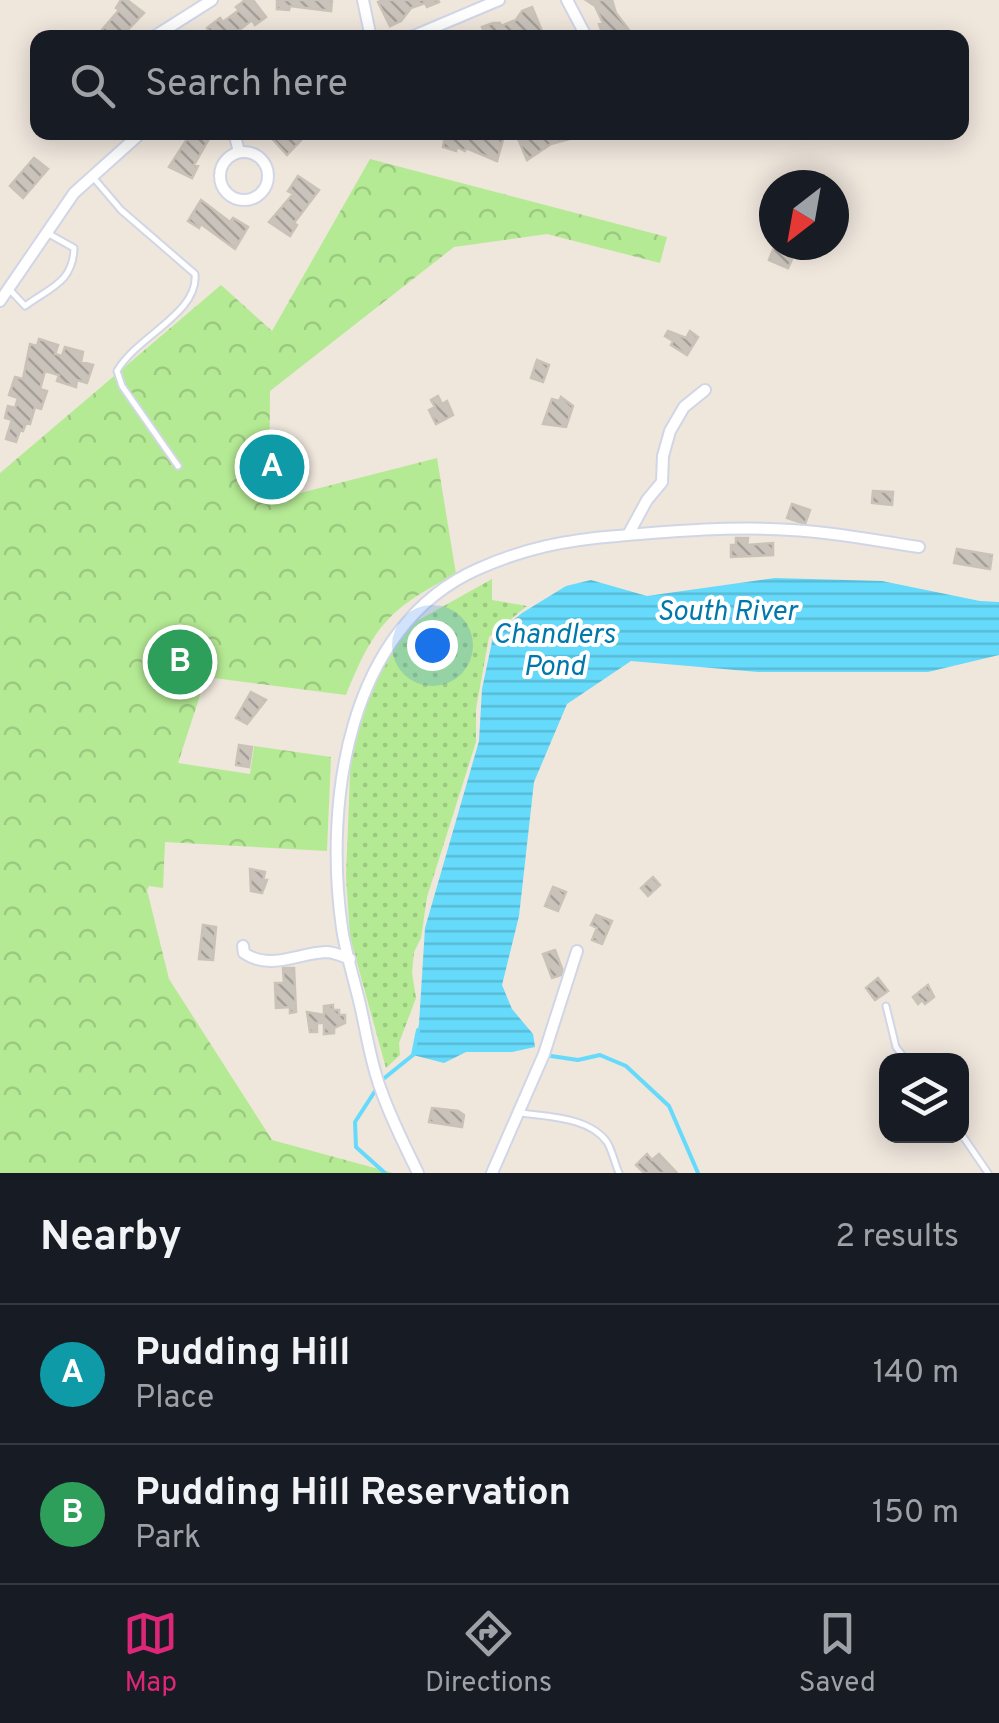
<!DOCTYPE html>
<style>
:root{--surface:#171b24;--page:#242831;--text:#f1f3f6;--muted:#9ea1a6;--line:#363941;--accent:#db2777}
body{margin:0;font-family:Overpass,sans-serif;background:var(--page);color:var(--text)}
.controls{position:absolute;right:30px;bottom:30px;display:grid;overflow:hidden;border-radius:20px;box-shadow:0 5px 25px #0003}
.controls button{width:90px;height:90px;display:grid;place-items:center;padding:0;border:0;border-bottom:2px solid var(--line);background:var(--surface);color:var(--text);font:50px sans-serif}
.compass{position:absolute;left:759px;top:170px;width:90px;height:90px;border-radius:50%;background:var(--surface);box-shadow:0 5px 25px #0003;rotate:211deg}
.you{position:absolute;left:432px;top:645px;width:35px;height:35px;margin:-25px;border:8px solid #fff;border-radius:50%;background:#1a73e8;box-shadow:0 0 0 15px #1a73e833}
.badge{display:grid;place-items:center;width:65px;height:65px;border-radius:50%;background:var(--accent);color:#fff;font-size:32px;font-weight:700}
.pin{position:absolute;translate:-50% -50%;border:5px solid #fff;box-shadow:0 2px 10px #0006}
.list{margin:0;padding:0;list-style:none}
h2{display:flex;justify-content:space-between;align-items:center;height:130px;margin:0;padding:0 40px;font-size:42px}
h2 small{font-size:32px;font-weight:400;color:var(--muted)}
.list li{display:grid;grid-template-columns:65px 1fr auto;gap:30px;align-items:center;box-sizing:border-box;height:140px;padding:0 40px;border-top:2px solid var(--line)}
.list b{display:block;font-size:38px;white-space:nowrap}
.list p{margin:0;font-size:32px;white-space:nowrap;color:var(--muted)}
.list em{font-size:32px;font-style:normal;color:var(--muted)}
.icon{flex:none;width:55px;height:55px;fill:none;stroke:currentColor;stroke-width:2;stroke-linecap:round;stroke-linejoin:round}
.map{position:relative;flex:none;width:999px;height:1173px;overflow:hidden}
.search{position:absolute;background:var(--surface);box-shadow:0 5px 25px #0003;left:30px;right:30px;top:30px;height:110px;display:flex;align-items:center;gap:25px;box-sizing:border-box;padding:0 35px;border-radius:20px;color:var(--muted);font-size:38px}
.sheet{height:410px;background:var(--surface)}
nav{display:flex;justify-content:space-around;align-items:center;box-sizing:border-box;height:140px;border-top:2px solid var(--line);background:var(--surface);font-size:28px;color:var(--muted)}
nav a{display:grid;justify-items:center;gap:5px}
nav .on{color:var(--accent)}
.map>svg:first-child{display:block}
.grass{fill:url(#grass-dots)}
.forest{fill:url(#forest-crowns)}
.water{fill:url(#water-rules)}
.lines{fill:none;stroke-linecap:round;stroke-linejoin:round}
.stream{stroke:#65dafb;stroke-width:4}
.building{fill:url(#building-back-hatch);stroke:#cac2b6;stroke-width:2.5}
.service-casing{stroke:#d1d6e6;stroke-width:9}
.minor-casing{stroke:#d1d6e6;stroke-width:14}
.service{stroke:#fff;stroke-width:5}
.minor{stroke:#fff;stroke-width:10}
.labels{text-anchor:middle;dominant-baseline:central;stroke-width:8;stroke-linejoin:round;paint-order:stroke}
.water-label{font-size:28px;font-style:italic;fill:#0078ab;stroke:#fff}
</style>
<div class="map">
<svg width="999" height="1173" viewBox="0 0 999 1173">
<defs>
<pattern id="grass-dots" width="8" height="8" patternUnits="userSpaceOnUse" patternTransform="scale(2.5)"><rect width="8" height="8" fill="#b5ea94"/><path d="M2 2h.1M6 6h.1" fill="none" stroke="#9cc980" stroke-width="1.8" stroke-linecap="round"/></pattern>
<pattern id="forest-crowns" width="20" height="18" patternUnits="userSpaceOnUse" patternTransform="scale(2.5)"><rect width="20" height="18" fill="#b5ea94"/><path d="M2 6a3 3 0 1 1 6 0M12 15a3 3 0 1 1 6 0" fill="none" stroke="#9cc980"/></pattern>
<pattern id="water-rules" width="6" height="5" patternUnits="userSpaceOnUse" patternTransform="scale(2.5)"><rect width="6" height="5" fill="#65dafb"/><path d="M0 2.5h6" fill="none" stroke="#58bbd7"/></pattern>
<pattern id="building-back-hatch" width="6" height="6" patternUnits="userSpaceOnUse" patternTransform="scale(2.5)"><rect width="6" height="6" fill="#cac3bc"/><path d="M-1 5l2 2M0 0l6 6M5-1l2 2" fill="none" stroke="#a49f99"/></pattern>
</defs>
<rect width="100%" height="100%" fill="#efe6dc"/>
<path class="grass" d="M492,579V600L527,606L489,637L476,709V742L427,897L421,938L414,952L412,973L416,998L399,1043L400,1055L386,1068L350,937L346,876L351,749L362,706L383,661L408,626Z"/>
<path class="forest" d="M370,159L667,237L660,263L547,234L454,247L270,391L269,501L437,458L456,574C389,608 374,626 346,695L206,677L178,763L250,774L254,746L331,757L327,851L165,842L163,888L149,886L147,890L169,979L272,1140L393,1173H0V473L221,285L272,331Z"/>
<path class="water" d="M775,578L882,581L980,601L999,602V655L928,672H758L631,661L567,704L534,782L519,916L502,985L512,1009L533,1034L535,1047L512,1052H466L444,1063L413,1055L419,1024L425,928L479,741L482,689L493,637L522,613L566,586L591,580L647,596Z"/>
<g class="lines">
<path class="stream" d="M551,1056L578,1060L600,1055L626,1066L669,1106L698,1173
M382,1080L413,1055L418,1030
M377,1088L355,1122L356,1147L385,1173"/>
</g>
<path class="building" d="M121,0H127L144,13L120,38H95L119,10L116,8Z
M245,0H253L266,17L255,25L252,20L229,38H214L207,28L220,18L223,22L239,10L236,7Z
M277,0H332L331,11L290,6L289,10L277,9Z
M382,0H438L439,2L427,7L425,3L411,8L401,21L390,26L378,2Z
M586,0H612L616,13L629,30L614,38H604L599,24L603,23L595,6Z
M532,7L542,31L531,36L530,32L523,36L486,38L482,27L493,23H500L501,26L516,20L522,11Z
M213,132L194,165L198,166L192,178L169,167L189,136L184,132Z
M266,132H299L304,137L287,155Z
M446,132L504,136L497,161L466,148L465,151L457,147L456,151L443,147Z
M575,132L577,137L551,144L527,160L517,136L524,132Z
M34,158L48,169L23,198L10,186Z
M298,176L319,190L294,223L297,225L290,236L269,222L293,194L288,191Z
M201,200L230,222L233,218L248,227L235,249L201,224L199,228L188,221Z
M775,245L796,250L788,268L769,260Z
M668,331L686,338L690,331L698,337L687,355L671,345L673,341L665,336Z
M39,339L58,345L55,354L62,356L65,347L83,352L81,362L93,365L87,383L77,380L76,387L57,381L59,375L45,371L40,389L47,391L41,409L35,407L30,424L26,423L23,431L20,430L16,442L6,439L12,420L5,418L8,406L15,408L18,398L9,395L15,377L23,379L30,344L37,346Z
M537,360L549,365L543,382L531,378Z
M438,396L442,404L447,401L453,415L436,424L429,410L435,407L431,400Z
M561,397L573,406L566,427L543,424L552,399L559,401Z
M873,491L893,492L892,505L872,503Z
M792,504L810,510L805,524L787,518Z
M736,538H748L747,545L773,543V555L731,557V545H736Z
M957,549L992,555L990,569L954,563Z
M251,692L266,700L247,724L236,718Z
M239,745L252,747L249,767L236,765Z
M250,869L265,872L263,880H267L262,893L251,891Z
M653,877L660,885L648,896L641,888Z
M553,887L566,892L558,911L545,906Z
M596,915L612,921L602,944L592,940L597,928L591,925Z
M203,925L216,927L213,960L199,959Z
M555,950L564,974L552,978L543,954Z
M283,968H294L296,1012L290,1013V1007L276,1008L275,983H284Z
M878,978L888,991L875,1000L866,988Z
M928,985L934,997L925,1004L922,1000L918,1004L913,997Z
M333,1005V1010H339V1015H345V1023L334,1028V1033L324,1034V1023H317V1032H310L307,1012L324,1015V1006Z
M432,1108L458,1111L464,1115L462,1127L429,1122Z
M647,1154L652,1160L659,1154L677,1173H644L636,1165Z"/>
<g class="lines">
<defs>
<path id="service" d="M92,176L121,210L195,274C199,313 137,336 117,371L122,386L178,466
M10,290L25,306C51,287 73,282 74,248L49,234
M886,1006L896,1047L906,1060
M521,1113C548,1117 589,1117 607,1142C612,1150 615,1164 619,1173
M962,1135L988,1173"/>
<path id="minor" d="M363,0L371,38
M567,0L587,38
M152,38L212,0
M409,38L499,0
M234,132L239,152
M220 176a24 24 0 1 1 48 0a24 24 0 1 1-48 0Z
M0,301L74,193L142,132
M628,535L647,500L662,482L663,456L670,431L684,407L705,390
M243,946L244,953C270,971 298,953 326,952C334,952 342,956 350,959
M418,1173C405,1146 391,1119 381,1090C371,1064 367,1036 361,1009C355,982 346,955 342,928C324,802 347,627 478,569C525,548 566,540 617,536C675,531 732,526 791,530C834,532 877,541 919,547
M492,1173L544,1054L577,951"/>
</defs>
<use href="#service" class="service-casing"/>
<use href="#minor" class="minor-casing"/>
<use href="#service" class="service"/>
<use href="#minor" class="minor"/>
</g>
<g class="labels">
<g class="water-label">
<text x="727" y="613">South River</text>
<text x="554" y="636">Chandlers<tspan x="554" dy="32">Pond</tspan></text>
</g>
</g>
</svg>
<div class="controls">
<button><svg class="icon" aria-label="layers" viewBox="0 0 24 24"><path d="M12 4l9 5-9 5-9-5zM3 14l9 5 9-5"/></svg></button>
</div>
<svg class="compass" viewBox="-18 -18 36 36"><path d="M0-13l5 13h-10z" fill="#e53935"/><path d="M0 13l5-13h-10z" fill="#9ea1a6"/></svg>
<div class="you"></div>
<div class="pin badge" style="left:272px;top:467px;background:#0f9aa8">A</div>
<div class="pin badge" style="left:180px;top:662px;background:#2e9e5b">B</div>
<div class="search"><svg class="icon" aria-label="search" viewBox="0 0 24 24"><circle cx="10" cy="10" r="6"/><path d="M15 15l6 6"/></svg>Search here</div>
</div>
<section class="sheet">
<h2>Nearby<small>2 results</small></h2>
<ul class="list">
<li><span class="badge" style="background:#0f9aa8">A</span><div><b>Pudding Hill</b><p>Place</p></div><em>140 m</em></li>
<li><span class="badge" style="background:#2e9e5b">B</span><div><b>Pudding Hill Reservation</b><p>Park</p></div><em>150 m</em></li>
</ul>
</section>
<nav>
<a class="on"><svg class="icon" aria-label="map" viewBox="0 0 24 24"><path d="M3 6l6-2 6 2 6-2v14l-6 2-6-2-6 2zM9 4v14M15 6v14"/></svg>Map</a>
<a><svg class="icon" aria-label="directions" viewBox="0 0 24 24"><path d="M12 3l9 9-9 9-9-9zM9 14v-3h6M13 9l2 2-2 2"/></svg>Directions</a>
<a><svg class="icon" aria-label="saved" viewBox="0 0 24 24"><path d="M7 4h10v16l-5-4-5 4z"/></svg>Saved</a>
</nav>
